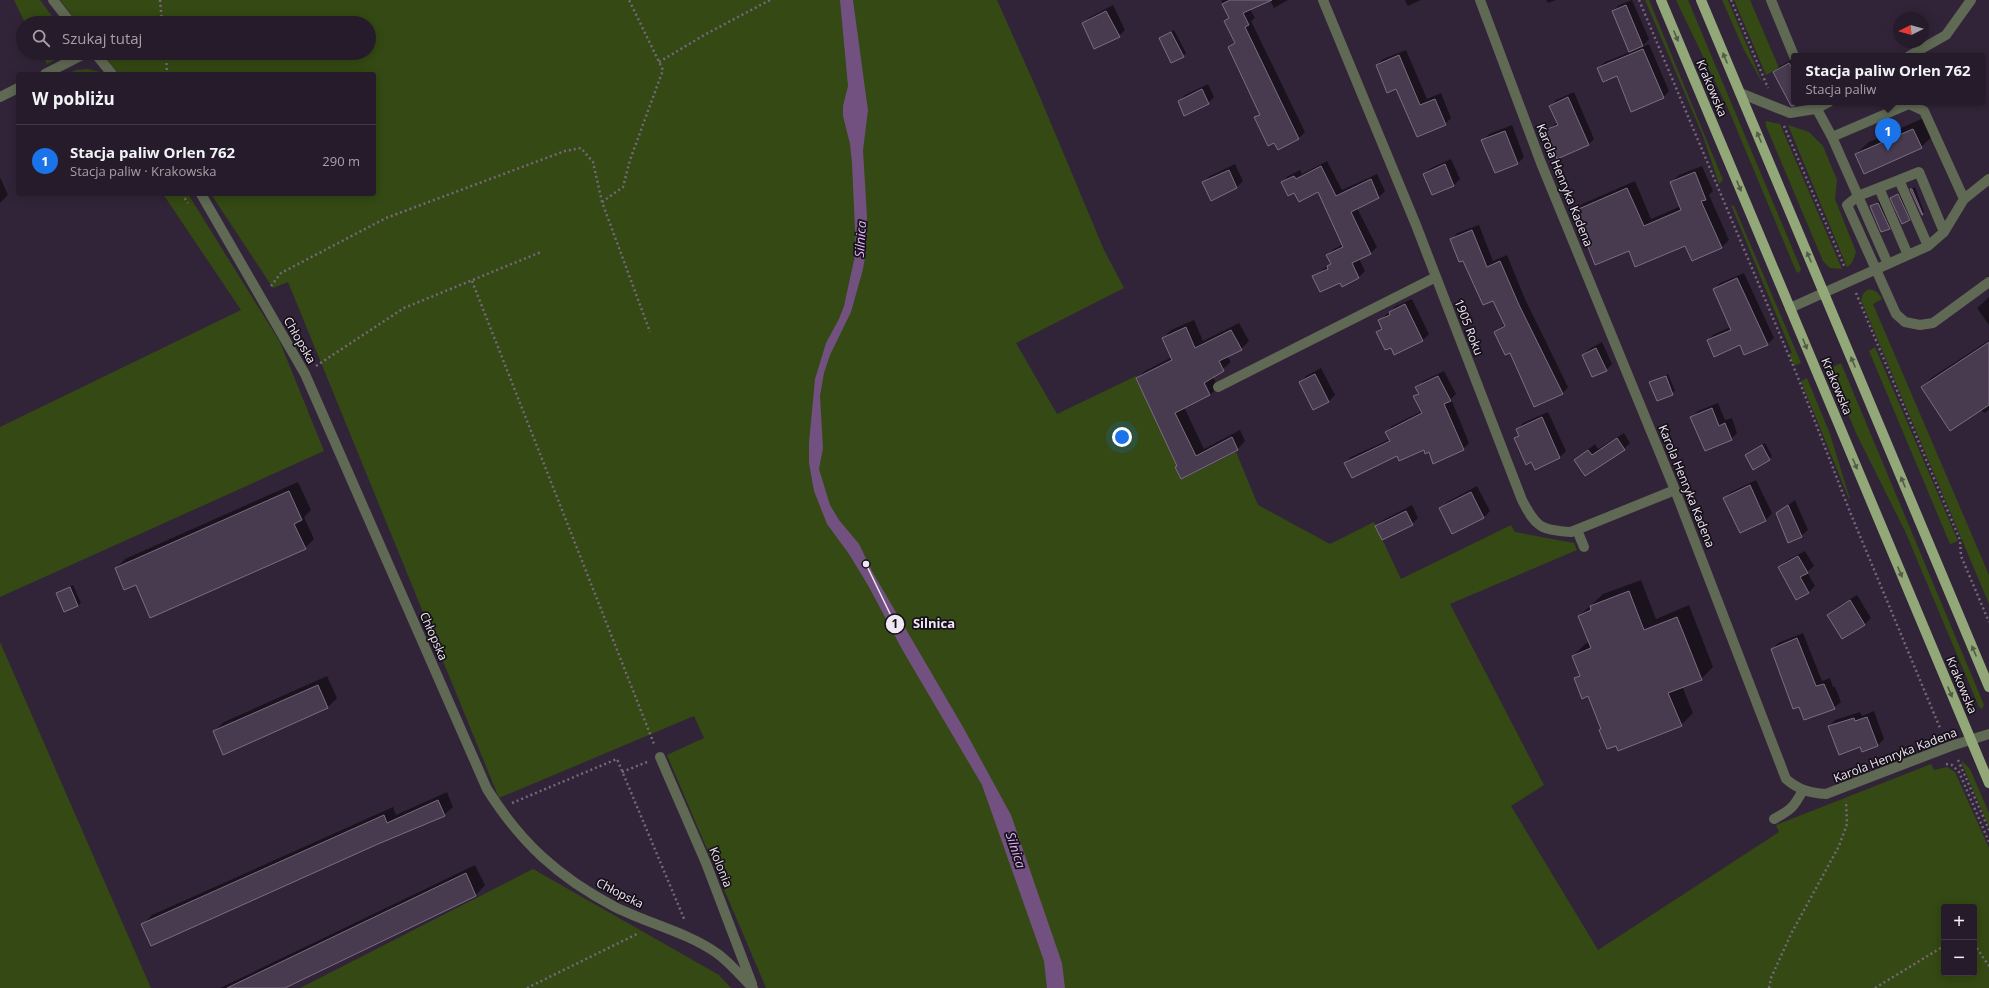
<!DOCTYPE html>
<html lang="pl">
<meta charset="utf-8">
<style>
:root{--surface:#261b2a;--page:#322836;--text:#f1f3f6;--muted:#a4a1a8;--line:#423947;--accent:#1a73e8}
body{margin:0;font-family:"Open Sans",sans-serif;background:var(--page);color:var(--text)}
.controls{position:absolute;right:12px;bottom:12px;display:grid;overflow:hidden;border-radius:4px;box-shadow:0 2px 10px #0003}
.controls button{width:36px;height:36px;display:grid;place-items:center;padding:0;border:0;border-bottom:1px solid var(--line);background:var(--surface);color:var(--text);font:20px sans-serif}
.compass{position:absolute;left:1893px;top:12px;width:36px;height:36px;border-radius:50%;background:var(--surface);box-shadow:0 2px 10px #0003;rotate:265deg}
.you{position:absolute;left:1122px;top:437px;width:14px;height:14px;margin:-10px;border:3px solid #fff;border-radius:50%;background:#1a73e8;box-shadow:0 0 0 6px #1a73e833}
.badge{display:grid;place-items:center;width:26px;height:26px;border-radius:50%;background:var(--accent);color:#fff;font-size:13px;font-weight:700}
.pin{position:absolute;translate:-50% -33px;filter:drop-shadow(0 1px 2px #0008)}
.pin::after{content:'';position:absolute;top:21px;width:14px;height:12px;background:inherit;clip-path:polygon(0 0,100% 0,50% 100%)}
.popup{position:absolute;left:1791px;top:53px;width:194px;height:52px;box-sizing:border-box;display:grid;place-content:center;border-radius:4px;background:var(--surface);filter:drop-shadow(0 1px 3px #0005);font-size:13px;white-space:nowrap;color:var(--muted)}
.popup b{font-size:15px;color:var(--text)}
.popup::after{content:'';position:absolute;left:50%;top:100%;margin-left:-8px;border:8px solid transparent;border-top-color:var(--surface)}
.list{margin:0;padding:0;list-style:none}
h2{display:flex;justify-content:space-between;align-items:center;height:52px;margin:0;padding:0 16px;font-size:17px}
h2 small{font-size:13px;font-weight:400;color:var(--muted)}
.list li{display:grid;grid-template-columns:26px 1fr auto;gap:12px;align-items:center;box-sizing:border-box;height:72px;padding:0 16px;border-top:1px solid var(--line)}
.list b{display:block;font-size:15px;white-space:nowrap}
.list p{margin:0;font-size:13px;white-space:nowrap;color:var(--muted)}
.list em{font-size:13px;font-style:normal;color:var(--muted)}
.icon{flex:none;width:22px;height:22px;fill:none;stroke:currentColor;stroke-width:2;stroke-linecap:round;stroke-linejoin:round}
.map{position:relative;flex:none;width:1989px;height:988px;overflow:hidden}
.search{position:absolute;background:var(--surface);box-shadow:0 2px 10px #0003;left:16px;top:16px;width:360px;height:44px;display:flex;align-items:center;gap:10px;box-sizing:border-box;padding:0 14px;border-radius:22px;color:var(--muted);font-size:15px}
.panel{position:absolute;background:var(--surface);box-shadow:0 2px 10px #0003;left:16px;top:72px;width:360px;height:124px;border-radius:4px}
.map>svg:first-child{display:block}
.green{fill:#344913;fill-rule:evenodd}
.water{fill:#725181}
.shadow{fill:#0007;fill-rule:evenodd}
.building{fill:#483a4f;stroke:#7d6d84}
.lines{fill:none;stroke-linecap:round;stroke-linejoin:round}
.path{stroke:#75687a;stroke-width:2.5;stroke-dasharray:2 3;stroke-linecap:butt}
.minor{stroke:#5f6953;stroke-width:10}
.major{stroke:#92a878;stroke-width:10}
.oneway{fill:#545c48}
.labels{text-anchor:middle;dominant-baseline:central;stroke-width:3.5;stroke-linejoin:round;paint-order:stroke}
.street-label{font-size:12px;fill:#f0e7f4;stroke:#161019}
.water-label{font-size:13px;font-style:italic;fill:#e3b1fa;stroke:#161019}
.leader{fill:none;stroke:#f0e7f4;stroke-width:1.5}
.callout-dot{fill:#f0e7f4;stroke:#161019;stroke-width:1.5}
.mark-label{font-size:12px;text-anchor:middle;font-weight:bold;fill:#111}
.callout-label{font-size:13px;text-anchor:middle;font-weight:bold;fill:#f0e7f4;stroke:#161019;stroke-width:3.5;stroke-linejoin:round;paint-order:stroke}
</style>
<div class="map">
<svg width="1989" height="988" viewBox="0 0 1989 988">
<rect width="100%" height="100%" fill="#322438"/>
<path class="green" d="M14,0H40L57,23H25Z
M60,0H997L1037,90L1104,250L1124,288L1016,343L1057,414L1136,376L1184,478L1236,452L1258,505L1330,544L1374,522L1401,579L1511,525L1515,532L1574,543L1577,550L1450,604L1544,785L1511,806L1598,950L1779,832L1776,825L1931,764L1934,770L1947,767L1955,772L1989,848V988H766L667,755L704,738L694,716L499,798L288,282L273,288L211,194H374V74H119L102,53H369V23H78ZM1944,907H1974V973H1944Z
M1645,0H1649L1723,180L1719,184L1703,136Z
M1676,0H1688L1801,269L1799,273L1796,271L1730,113Z
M1722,0H1728L1763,84L1744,50Z
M1734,0H1750L1779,68L1766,75Z
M41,53H67L47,64Z
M88,69L100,72L102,74H68L76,70Z
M1766,121L1780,124L1842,269L1830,268L1823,261L1766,126Z
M1788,125L1809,132L1823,146L1837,180L1835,199L1856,252L1852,263L1847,267Z
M163,194H188L280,342L324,451L0,597V427L241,310Z
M1731,205L1734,206L1801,363L1794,366L1789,354L1792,353Z
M1867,290C1875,288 1878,293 1882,299L1873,304L1989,575V604L1861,300L1863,294Z
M1875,347L1958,541L1950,544L1869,351Z
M1841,363L1984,705L1982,709L1979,707L1905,531L1856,433L1829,369Z
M1807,378L1830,434L1850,499H1849L1801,381Z
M0,642L147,979L151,988H0Z
M1962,761L1970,769L1989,813V827L1962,764Z
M533,869L719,975L731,988H300Z"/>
<path class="water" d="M840,0H853L866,96L868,110L863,150L867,217L866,252L863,269L851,312L830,355L824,373L820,396L823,448L819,469L830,505L839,520L859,544L873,573L963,727L1011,815L1062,963L1065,988H1047L1044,961L982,785L903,651L869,587L849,554L827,524L814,491L809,463V443L815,379L826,343L839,319L844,306L856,251L852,163L850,144L843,116V106L848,86Z"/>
<path class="shadow" d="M1221,0H1270L1250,9L1255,18L1251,21L1305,132L1299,138L1278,149L1256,118L1260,113L1230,47L1235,42L1225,21L1229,16Z
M1270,0H1288L1274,8Z
M1405,0H1421L1408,6Z
M1546,0H1556L1548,3Z
M1632,0L1649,39L1642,47L1649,44L1669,91L1663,98L1618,75L1598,68L1605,62L1630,52L1613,11L1619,5Z
M1113,5L1125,30L1119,36L1083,23L1090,17Z
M1174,30L1186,53L1183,56L1160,39Z
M1406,50L1427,99L1441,93L1451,118L1445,124L1397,88L1377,65L1383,59Z
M1794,59V61L1780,67V69L1794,62V94L1774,72L1780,66Z
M1208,84L1214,97L1208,103L1179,101L1185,95Z
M1574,92L1594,139L1588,145L1547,130L1558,122L1551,106L1556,100Z
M1926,117L1934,135L1921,147L1856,154L1869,142Z
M1512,125L1524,157L1518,163L1495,172L1482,141L1489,134Z
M1451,159L1460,179L1454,185L1433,194L1424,174L1431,168Z
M1327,161L1342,190L1377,174L1385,191L1379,197L1357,208L1377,247L1371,253L1359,259L1365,271L1358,278L1340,281L1314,277L1331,263L1328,255L1334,249L1343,244L1318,191L1294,192L1282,183L1288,176L1300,170L1302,174Z
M1235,164L1243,181L1237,187L1203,182L1210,176Z
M1702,166L1713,191L1709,195L1729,240L1722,247L1686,245L1630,250L1575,211L1582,204L1635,181L1651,219L1681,206L1671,182L1679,175Z
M0,177L8,195L0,203Z
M1915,187L1924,212L1922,214L1911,189Z
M1901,192L1912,217L1909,220L1891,198Z
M1881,200L1892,225L1889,228L1871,206Z
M1479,225L1493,261L1507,255L1525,299L1568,387L1562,394L1510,352L1495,332L1505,324L1493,300L1451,240L1457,233Z
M1744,273L1774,338L1767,344H1741L1708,340L1714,334L1731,327L1714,289L1720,283Z
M1989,297V325L1977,308Z
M1412,299L1429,334L1422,341L1392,347L1377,332L1382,327L1379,321L1396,306Z
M1194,320L1203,341L1239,323L1249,341L1241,349L1227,356L1231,362L1213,377L1218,387L1210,395L1184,407L1204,449L1240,430L1245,441L1238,449L1181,477L1178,466L1137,378L1145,371L1172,357L1163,338L1171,330ZM1203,378L1210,393H1208L1201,379Z
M1989,340V410L1984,413L1981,409L1922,387L1931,378Z
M1602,342L1612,364L1606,370L1583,355L1589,349Z
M1321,368L1335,395L1328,402L1300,382L1306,376Z
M1444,371L1456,394L1451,399L1469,443L1463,449L1429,451L1424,448L1398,455L1345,463L1351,457L1390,439L1386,432L1392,426L1422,411L1415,396L1419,392L1417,387L1423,381Z
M1668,374L1675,391L1657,400L1650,383Z
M1718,403L1725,420L1732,418L1737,433L1731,439L1691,417L1698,411Z
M1548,412L1566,451L1560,457L1535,468L1516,439L1519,435L1517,430L1523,423Z
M1624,433L1630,443L1624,449L1575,460L1595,444L1598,449Z
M1765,443L1772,456L1769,459L1746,455Z
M1756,480L1772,513L1766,520L1740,532L1725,498L1731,492Z
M298,482L311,510L304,517L314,539L305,548L116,568L125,559Z
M1477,486L1490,511L1484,517L1453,533L1441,508L1447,502Z
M1795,500L1808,530L1801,536L1777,513Z
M1412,505L1418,518L1412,524L1376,526L1383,520Z
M1805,551L1814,566L1807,572L1815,586L1809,592L1797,599L1780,567L1786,561Z
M1641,580L1656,619L1689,605L1713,667L1701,679L1682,686L1693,713L1681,725L1602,729L1588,695L1575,679L1580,674L1573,656L1585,644L1590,642L1579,616L1603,594Z
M73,585L81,603L78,606L57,593Z
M1857,595L1871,618L1865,624L1842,638L1828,615L1834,609Z
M1803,633L1822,681L1830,678L1833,687H1835L1841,702L1834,708L1772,649L1778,643Z
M327,676L337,698L327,708L214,731L224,722Z
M1874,711L1884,739L1878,745L1862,751L1860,746L1829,726L1835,720L1860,712L1862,716Z
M447,792L453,807L444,815L143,924L152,915L393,807L396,815Z
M475,865L485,885L476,895L283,988H220Z"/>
<path class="building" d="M1230,0H1272L1243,13L1249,25L1245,27L1299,139L1278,150L1274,143L1268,146L1254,117L1260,115L1228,47L1235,43L1224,21L1229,18L1222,4Z
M1626,5L1643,46L1629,52L1612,11Z
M1106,11L1120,37L1094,49L1082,23Z
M1171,32L1184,57L1171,63L1159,38Z
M1643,49L1664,98L1631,112L1617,76L1603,82L1597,68Z
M1399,55L1420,105L1435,99L1446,125L1417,137L1396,89L1387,93L1376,65Z
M1789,63L1794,72V106H1791L1773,72Z
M1202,89L1209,104L1184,116L1178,101Z
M1568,97L1589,145L1557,159L1545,130L1558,125L1549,106Z
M1913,129L1922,148L1864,174L1855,154Z
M1505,131L1518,164L1495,173L1481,140Z
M1445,164L1454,186L1432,195L1423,174Z
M1321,166L1336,196L1371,179L1379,198L1351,212L1371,254L1352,263L1359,278L1342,287L1340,283L1320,292L1312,276L1328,269L1327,266L1331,264L1326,255L1343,247L1318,192L1299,202L1294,193L1288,196L1281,182L1294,176L1296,179Z
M1229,170L1237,188L1211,201L1202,182Z
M1695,172L1706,200L1701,201L1722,248L1692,261L1685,246L1635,267L1629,251L1595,265L1574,211L1627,188L1644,226L1681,210L1670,182Z
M1910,189H1912L1923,215H1922Z
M1898,194L1910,220L1902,224L1890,198Z
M1878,203L1890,229L1881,232L1870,206Z
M1472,230L1487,267L1500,261L1519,305L1563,394L1534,407L1510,353L1505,355L1494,332L1505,326L1493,301L1483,305L1463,261L1459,262L1450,239Z
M1737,278L1768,345L1744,355L1740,345L1714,357L1707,340L1731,330L1713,289Z
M1405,304L1423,341L1394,355L1391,348L1385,350L1376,332L1382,329L1378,320L1390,315L1389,312Z
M1186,327L1195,348L1231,330L1242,350L1219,361L1224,371L1204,383L1210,395L1175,413L1196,456L1232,437L1238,450L1181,479L1175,467L1177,466L1136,378L1172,360L1162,338Z
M1989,342V405L1950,431L1921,387Z
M1596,348L1607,371L1592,377L1582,355Z
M1315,374L1329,402L1313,410L1299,382Z
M1438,376L1451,401L1444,404L1464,450L1433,464L1429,452L1425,454L1424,450L1399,461L1397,456L1352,478L1344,463L1390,441L1385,432L1422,413L1413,396L1419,394L1415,387Z
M1666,376L1673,395L1657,401L1649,382Z
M1712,408L1719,426L1725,423L1732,440L1705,451L1690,417Z
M1542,417L1560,458L1535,470L1531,462L1526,465L1514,438L1519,436L1516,429Z
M1617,438L1625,450L1585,476L1574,460L1588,450L1592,455Z
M1762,445L1770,460L1753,470L1745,455Z
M1750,485L1766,521L1740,533L1723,498Z
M289,491L302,520L294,524L306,549L150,618L136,585L124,590L115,568Z
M1471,492L1484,518L1452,534L1439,508Z
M1788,505L1802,537L1788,543L1776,513Z
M1406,511L1413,525L1382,540L1375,526Z
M1798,556L1808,573L1800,577L1809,593L1796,600L1778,567Z
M70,587L78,606L64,612L56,593Z
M1629,591L1644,630L1677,617L1702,680L1668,693L1682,726L1618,751L1616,746L1607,749L1599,730L1601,729L1588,696L1582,699L1574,678L1580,676L1572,656L1591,648L1578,616L1591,610L1590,606Z
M1850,600L1865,625L1842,639L1827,615Z
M1797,638L1816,686L1824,684L1835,709L1804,720L1799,707L1793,709L1771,649Z
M318,685L328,708L223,755L213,731Z
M1867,717L1878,746L1862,752L1860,747L1839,755L1828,726L1854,718L1855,721Z
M438,800L445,816L378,844L151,946L141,924L384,815L387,823Z
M466,873L476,896L285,988H227Z"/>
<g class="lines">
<path class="path" d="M160,0L162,23
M1639,0L1797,375L1850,512L1940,728
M1731,0L1768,88
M166,53L167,74
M659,62L706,34L770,0
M1784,126L1845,268
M182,194L188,203
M602,202L623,187L630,160L663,70L629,0
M472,281L654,744
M271,286L281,273L386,218L565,151L581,148L593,162L602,202L650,332
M1856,293L1960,540L1961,556L1989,622
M316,366L404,308L541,252
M1958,760L1989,830
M1946,764L1952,765L1959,772L1989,842
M622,772L647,762
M512,803L617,759L685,921
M1974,944L1989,966
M527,988L639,933
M1769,988L1771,978L1791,934L1839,846L1847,824L1846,801
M1875,988L1944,946"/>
<path class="minor" d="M53,0L71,23
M1323,0L1416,225L1522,500C1536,527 1540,530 1571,532L1675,490
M1480,0L1541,163L1675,490L1786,779C1799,790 1810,793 1826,794L1951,746L1989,734
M1771,0L1794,56
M95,53L112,74
M1909,56L1946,35L1971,0
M45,74L86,53
M1740,93L1790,113L1815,109L1829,102
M0,97L18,88
M1813,102L1832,137L1888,264
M1899,180L1919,172L1944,232
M1879,188L1908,255
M201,194L305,374L487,789C521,843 558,877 615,907C649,924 687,932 718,954C730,963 742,977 753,988
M1964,199L1989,179
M1928,246L1899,180L1858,196L1847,205L1896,314L1905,322L1920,325L1933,323L1989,282
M1790,308L1928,246L1944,232L1964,199L1924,111L1909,104L1832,137
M1218,387L1436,277
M1577,530L1584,547
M660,757L706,863L752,984
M1774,819C1791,810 1794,807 1803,790"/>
<path class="major" d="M1661,0L1989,783
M1701,0L1989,687"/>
</g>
<defs><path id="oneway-solid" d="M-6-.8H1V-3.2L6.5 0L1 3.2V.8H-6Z"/></defs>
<g class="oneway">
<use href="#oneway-solid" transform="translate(1676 36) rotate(67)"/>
<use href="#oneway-solid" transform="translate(1725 58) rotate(-113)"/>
<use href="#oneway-solid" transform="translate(1759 137) rotate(-113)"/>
<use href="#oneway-solid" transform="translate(1739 186) rotate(67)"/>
<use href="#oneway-solid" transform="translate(1809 257) rotate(-113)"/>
<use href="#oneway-solid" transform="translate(1805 344) rotate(68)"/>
<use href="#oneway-solid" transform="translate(1853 362) rotate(-113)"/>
<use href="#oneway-solid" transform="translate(1855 464) rotate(67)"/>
<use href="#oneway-solid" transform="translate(1903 482) rotate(-113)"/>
<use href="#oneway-solid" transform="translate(1900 572) rotate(67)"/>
<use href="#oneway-solid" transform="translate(1974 651) rotate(-113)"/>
<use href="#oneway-solid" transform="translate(1950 692) rotate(67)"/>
</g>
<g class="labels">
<g class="street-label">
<text transform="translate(1712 88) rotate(67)">Krakowska</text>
<text transform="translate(1565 185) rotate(68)">Karola Henryka Kadena</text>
<text transform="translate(1469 327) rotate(69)">1905 Roku</text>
<text transform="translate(300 340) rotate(60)">Chłopska</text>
<text transform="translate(1837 386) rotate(67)">Krakowska</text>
<text transform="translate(1687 486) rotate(68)">Karola Henryka Kadena</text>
<text transform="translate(434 636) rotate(66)">Chłopska</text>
<text transform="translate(1962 685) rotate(67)">Krakowska</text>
<text transform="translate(1895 755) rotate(-21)">Karola Henryka Kadena</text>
<text transform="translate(721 867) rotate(68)">Kolonia</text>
<text transform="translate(620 893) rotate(27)">Chłopska</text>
</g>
<g class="water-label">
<text transform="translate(860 239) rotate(-86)">Silnica</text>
<text transform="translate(1016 850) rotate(72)">Silnica</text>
</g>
</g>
<path class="leader" d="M866 564L895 624"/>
<g class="callout-dot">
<circle cx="866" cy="564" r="4"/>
<circle cx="895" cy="624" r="10"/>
</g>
<g class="mark-label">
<text x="895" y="628">1</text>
</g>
<g class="callout-label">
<text x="934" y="628">Silnica</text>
</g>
</svg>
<div class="controls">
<button>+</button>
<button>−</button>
</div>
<svg class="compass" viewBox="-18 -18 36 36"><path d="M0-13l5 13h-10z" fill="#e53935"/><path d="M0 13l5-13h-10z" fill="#a4a1a8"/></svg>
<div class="you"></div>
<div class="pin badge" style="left:1888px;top:151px">1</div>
<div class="popup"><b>Stacja paliw Orlen 762</b>Stacja paliw</div>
<div class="search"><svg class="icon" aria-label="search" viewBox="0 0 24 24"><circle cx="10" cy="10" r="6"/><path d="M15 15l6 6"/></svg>Szukaj tutaj</div>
<section class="panel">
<h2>W pobliżu<small></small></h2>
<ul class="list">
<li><span class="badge">1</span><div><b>Stacja paliw Orlen 762</b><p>Stacja paliw · Krakowska</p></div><em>290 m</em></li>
</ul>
</section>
</div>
